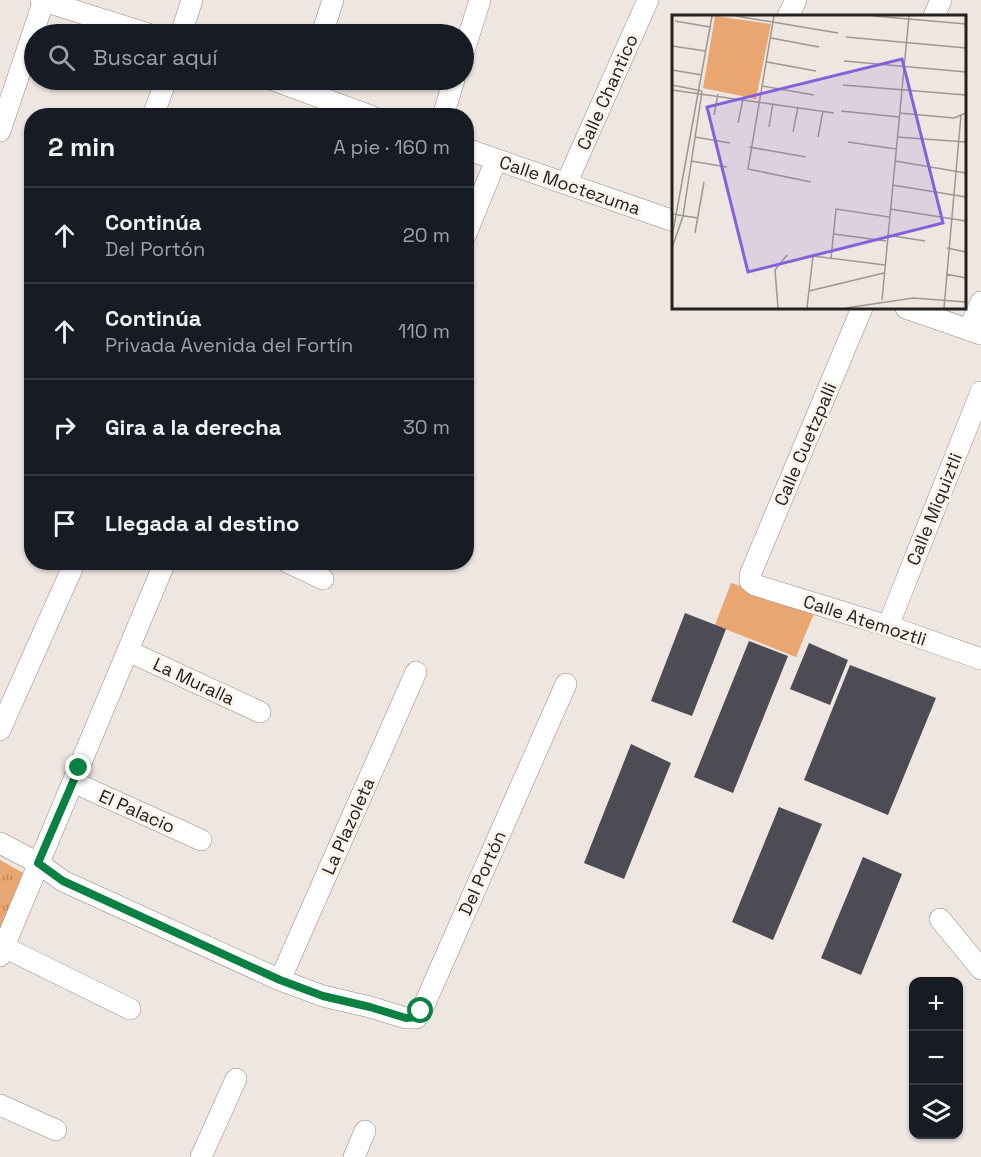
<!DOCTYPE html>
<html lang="es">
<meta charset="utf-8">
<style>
:root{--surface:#171b24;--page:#20242c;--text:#f1f3f6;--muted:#9ea1a6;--line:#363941}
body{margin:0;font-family:"Space Grotesk",sans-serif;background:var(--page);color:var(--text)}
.controls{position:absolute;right:18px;bottom:18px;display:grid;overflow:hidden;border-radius:12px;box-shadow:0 2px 4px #0004}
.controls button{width:54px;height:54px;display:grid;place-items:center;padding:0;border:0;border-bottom:2px solid var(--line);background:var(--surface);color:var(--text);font:30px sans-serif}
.stop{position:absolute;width:18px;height:18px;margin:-14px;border:4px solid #0b8043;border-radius:50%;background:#fff}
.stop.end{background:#0b8043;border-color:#fff;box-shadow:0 2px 6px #0008}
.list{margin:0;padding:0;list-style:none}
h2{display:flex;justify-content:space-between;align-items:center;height:78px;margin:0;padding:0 24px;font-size:26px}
h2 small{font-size:20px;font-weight:400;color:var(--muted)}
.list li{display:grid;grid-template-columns:39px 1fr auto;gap:18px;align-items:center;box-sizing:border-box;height:96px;padding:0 24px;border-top:2px solid var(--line)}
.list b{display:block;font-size:22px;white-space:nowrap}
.list p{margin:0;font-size:20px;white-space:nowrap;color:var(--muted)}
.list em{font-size:20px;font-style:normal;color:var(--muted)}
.icon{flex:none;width:33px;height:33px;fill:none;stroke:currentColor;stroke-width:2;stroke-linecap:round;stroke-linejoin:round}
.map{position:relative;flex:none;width:981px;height:1157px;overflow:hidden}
.search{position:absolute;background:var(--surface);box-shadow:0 2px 4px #0004;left:24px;top:24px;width:450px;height:66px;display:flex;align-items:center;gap:15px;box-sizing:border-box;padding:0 21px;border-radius:33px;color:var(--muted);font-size:22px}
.panel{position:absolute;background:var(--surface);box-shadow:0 2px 4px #0004;left:24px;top:108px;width:450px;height:462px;border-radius:24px}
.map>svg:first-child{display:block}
.grass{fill:url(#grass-tufts)}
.garden{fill:#e9a670}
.building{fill:#4d4b53}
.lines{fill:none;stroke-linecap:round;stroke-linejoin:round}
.street-casing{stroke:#928a85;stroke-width:22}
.street{stroke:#fff;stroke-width:21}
.route{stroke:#0b8043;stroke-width:8}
.labels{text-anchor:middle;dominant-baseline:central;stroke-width:6;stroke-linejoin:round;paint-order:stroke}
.street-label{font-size:18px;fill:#24211f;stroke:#fbf3ed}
.inset-road{fill:none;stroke:#9d9793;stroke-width:1.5}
.view{fill:#8560db;fill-opacity:0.15;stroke:#8560db;stroke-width:3}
.inset-edge{fill:none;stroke:#24211f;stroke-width:3}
</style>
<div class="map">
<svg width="981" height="1157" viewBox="0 0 981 1157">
<defs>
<pattern id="grass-tufts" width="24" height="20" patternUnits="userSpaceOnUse" patternTransform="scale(1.5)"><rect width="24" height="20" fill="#e9a670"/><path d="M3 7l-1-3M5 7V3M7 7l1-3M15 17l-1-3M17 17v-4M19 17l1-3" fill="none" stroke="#bd875b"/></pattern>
</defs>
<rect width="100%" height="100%" fill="#eee6e0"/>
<path class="grass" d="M0,860L25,874L0,931Z"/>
<path class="garden" d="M731,583L815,611L796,657L715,625Z"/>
<path class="building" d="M685,613L726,629L692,716L651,701Z
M749,641L788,656L733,793L694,777Z
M809,643L848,660L830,705L790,689Z
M850,665L936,698L888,815L804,780Z
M631,744L671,763L624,879L584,863Z
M779,807L822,824L773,940L732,922Z
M863,857L902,874L861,975L821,958Z"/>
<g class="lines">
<defs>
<path id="street" d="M41,0L148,34
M788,16L796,0
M934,16L941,0
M181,34L192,0
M322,34L333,0
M464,51L480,0
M273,80L371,116
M153,116L166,80
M443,116L454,80
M0,131L44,0
M466,149L674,221
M566,184L648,0
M466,234L496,160
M862,308L750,575V581L755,585L888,626L981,659
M906,308L981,334
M969,330L981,302
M287,562L323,579
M888,626L981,392
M128,651L260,712
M0,730L75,562
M73,782L201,840
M0,843L38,863L63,881L280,980L323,996L370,1007L406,1018H416L421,1012L566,684
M940,919L981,969
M4,947L130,1009
M0,956L165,562
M280,980L416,672
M0,1105L56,1130
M201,1157L236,1079
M354,1157L365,1131"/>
</defs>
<use href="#street" class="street-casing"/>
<use href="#street" class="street"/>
</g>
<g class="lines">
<path class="route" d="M79,768L38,863L63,881L280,980L323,996L370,1007L406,1018L416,1017L421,1011"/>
</g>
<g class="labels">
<g class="street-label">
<text transform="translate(607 92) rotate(-66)">Calle Chantico</text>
<text transform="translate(570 185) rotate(19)">Calle Moctezuma</text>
<text transform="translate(805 444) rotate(-67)">Calle Cuetzpalli</text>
<text transform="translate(934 509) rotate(-68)">Calle Miquiztli</text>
<text transform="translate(865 620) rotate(18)">Calle Atemoztli</text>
<text transform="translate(194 681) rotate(25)">La Muralla</text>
<text transform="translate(137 811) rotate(24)">El Palacio</text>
<text transform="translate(348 826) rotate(-66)">La Plazoleta</text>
<text transform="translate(482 873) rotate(-66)">Del Portón</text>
</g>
</g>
<g transform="translate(672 15)">
<rect width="294" height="294" fill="#eee6e0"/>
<path d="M43,1L99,9L84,84L31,73Z" fill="#e9a670"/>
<path d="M76,46L82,62L58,72L51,56L62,52L67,61L63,51Z" fill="#e9a670"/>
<path class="inset-road" d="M64,1L166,18M102,1L76,154L139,167M202,1L294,9M3,6L38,12M174,22L294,33M99,23L147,32M0,31L34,36M172,46L294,57M95,47L144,56M0,55L30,60M0,70L30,76M171,70L294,80M90,71L142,80M0,75L162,98M169,96L227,102M227,98L282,103L294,98M42,100L46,79M66,108L71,84M97,112L101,88M121,117L126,92M23,122L58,128M146,122L151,96M225,122L294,127M176,127L224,134M77,132L134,142M19,146L55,152M223,146L294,158M220,170L294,182M218,194L294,206M0,199L26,203M23,218L32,167M162,219L214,226M215,220L253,226M0,222L40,1M0,233L11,201L30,77M275,233L294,237M159,244L164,194L217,202M274,259L294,263M137,276L212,258M210,285L237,1M106,293L103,255L115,240M135,293L141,241L213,250M174,293L241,283L294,287M272,293L289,100"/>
<path class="view" d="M230,44L271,208L76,257L35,92Z"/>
<rect width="294" height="294" class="inset-edge"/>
</g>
</svg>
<div class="controls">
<button>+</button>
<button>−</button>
<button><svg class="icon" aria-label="layers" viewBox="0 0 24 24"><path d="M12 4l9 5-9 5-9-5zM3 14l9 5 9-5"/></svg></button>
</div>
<div class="stop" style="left:421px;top:1011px"></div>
<div class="stop end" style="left:79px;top:768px"></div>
<div class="search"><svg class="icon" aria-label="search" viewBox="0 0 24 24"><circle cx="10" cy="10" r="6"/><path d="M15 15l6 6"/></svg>Buscar aquí</div>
<section class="panel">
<h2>2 min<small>A pie · 160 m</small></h2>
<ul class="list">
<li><svg class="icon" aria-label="ahead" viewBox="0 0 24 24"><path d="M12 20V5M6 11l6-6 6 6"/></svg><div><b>Continúa</b><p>Del Portón</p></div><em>20 m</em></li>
<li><svg class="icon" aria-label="ahead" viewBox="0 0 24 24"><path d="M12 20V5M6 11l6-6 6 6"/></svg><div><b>Continúa</b><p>Privada Avenida del Fortín</p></div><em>110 m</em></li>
<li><svg class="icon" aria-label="right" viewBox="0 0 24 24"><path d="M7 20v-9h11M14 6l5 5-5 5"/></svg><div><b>Gira a la derecha</b></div><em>30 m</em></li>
<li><svg class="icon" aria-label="arrive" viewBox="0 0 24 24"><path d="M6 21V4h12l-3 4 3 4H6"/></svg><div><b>Llegada al destino</b></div></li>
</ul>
</section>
</div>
